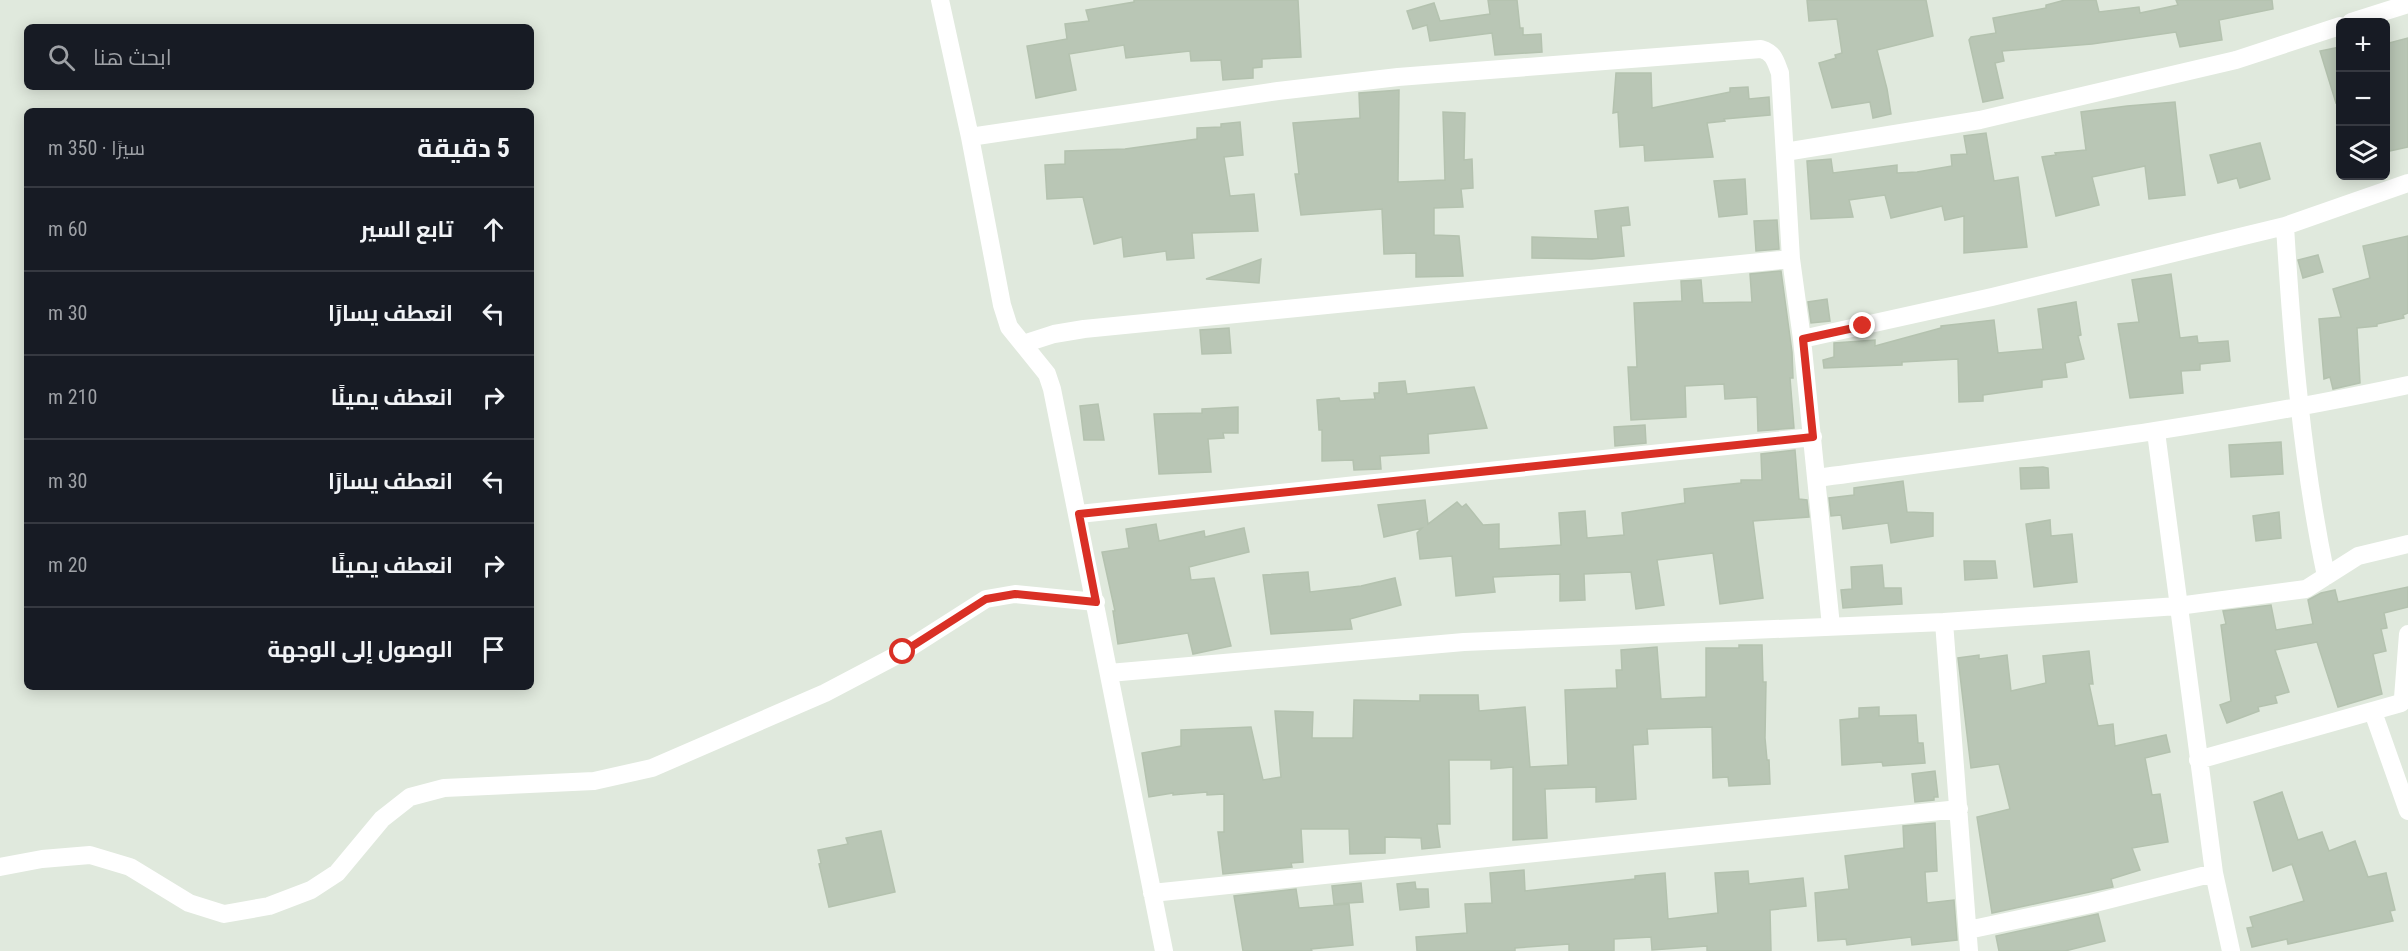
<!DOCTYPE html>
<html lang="ar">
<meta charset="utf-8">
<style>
:root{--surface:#171b24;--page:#242831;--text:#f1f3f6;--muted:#9ea1a6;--line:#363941}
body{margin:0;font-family:"Roboto Condensed",Cairo,sans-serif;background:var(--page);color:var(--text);direction:rtl}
.controls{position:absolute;right:18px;top:18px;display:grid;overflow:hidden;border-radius:9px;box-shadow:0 3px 15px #0003}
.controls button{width:54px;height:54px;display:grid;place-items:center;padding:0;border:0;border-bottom:2px solid var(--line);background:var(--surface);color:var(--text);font:30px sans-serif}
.stop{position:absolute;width:18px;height:18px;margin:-14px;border:4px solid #d93025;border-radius:50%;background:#fff}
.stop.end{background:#d93025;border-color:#fff;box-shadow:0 2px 6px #0008}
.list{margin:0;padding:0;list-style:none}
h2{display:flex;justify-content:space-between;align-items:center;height:78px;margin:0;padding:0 24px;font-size:26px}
h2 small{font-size:20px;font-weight:400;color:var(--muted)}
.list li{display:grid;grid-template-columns:39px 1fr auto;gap:18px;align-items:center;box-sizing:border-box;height:84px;padding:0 24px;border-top:2px solid var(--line)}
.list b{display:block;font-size:22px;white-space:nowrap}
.list em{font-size:20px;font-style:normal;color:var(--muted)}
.icon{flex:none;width:33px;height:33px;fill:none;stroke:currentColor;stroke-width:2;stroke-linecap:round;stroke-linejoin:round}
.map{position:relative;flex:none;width:2408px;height:951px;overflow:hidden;direction:ltr}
.search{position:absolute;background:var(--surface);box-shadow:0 3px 15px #0003;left:24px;top:24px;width:510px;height:66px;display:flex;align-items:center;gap:15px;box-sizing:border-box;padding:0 21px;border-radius:9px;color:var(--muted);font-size:22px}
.panel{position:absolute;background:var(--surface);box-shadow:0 3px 15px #0003;left:24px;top:108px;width:510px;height:582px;border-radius:9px;direction:rtl}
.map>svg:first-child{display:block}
.building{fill:#b9c6b5;stroke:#b4c2af;stroke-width:1.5}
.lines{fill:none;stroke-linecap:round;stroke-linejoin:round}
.minor{stroke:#fff;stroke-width:18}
.route{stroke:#d93025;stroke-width:8}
</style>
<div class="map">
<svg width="2408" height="951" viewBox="0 0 2408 951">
<rect width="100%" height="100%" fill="#e0e9dd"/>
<path class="building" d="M1134,0H1298L1301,57L1262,59V67L1253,68V78L1223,80L1221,60L1191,61L1190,51L1126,58L1124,45L1069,54L1076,90L1036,98L1027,46L1067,39L1065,24L1089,21L1086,10L1134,2Z
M1488,0H1517L1520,28H1523V35L1541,34L1542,52L1495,55L1492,33L1430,41L1427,25L1413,29L1407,11L1434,3L1440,21L1490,14Z
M1807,0H1926L1933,36L1877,50L1887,89L1891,114L1873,118L1870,102L1832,108L1819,63L1836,58L1835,55L1842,53L1837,19L1809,21Z
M2065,0H2096L2099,12L2139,7L2140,13L2178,5L2176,0H2272L2273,9L2219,20L2222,40L2180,47L2176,32L2092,44L2002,51L2004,61L1995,63L2003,98L1983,102L1969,40L1971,37L1996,33L1993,18L2046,8V5Z
M2408,38V147L2385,152V44Z
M2340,47V102L2336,103L2320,51Z
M1616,73H1651L1652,108L1730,92V88L1748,87L1749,99L1769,97L1770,115L1724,119L1725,121L1707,123L1713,157L1645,161L1644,145L1620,147L1618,112L1613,113Z
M1399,90L1398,182L1445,180L1443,112L1465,113L1464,160L1472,159L1473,188L1461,189L1463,207L1434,208V235L1459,236L1463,276L1416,277V253L1384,254L1382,209L1301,215L1295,174H1299L1293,123L1360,118L1359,93Z
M2175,102L2185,195L2149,199L2145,166L2092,177L2099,205L2056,216L2042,157L2056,155L2055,153L2086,150L2081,112L2127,106Z
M1240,122L1243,155L1224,157L1230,196L1254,194L1258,231L1192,233L1194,258L1167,260L1166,251L1124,257L1122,237L1094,244L1083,197L1047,199L1045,165L1065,164V151L1125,149L1197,139V128L1221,127V124Z
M1986,133L1994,181L2018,177L2027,247L1964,253V216L1945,220L1942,206L1891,218L1885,195L1849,200L1853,217L1811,219L1807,161L1831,159L1833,173L1897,165V173L1917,172L1952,166L1951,155L1967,154L1964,136Z
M2260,143L2270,179L2240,188L2237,178L2218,183L2210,155Z
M1745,179L1747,214L1719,217L1714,181Z
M1628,207L1630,225L1621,226L1624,256L1592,259L1532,258V237L1598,239L1595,211Z
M1777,220L1779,249L1756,251L1754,221Z
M2408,236V313L2403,315L2404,318L2377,324V326L2357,328L2360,383L2333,389L2330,377L2324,379L2319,319L2341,317L2333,289L2370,278L2363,246Z
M2318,255L2323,272L2303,278L2298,260Z
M1261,259L1259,283L1206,279Z
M1781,271L1792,352L1793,378H1790L1794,428L1758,431L1757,397L1725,399L1724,384L1685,386L1686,417L1631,420L1628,367H1637L1634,303L1682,301L1681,281L1701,280L1703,303L1752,302L1750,274Z
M2171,274L2180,338L2197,336L2198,343L2228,341L2230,361L2200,364V370L2181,371L2183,393L2130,398L2118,324L2139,322L2132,280Z
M1827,299L1830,321L1811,323L1808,302Z
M2076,302L2081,335L2078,336L2084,359L2065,363L2067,377L2042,380V387L1983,395V401L1959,402L1958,359L1902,362V365L1824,368L1823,360L1834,357V343L1875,340V346L1941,328V326L1994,320L1998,353L2043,349L2038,309Z
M1229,328L1231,353L1202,354L1200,330Z
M1405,381L1407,394L1474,387L1487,428L1428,434L1429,453L1380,456L1381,469L1354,470L1353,460L1322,461V430H1319L1317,400L1339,398L1340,401L1375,399L1374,393H1379V383Z
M1098,404L1104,440H1084L1080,406Z
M1238,407V433H1223L1224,438L1208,439L1211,472L1159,474L1154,414L1202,413V409Z
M1645,425L1646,443L1615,446L1614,427Z
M2281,442L2283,474L2231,477L2229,445Z
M1795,450L1799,499L1807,500L1809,517L1753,521L1763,598L1720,604L1713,553L1657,560L1664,605L1636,609L1631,572L1584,574L1585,600L1560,601V574L1493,577L1495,592L1456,596L1452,556L1420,559L1417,533L1422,528L1384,537L1378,505L1425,500L1428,524L1457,502L1462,507L1466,504L1483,525L1499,524V549L1561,545L1559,513L1585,511L1587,538L1624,535L1622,513L1685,503L1684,489L1741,483V480H1762L1761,454Z
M2043,467L2048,468L2049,488L2021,489L2020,468Z
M1903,481L1907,512L1933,513V536L1891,543L1888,523L1843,529L1841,515L1831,516L1829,498L1854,495V488Z
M2279,512L2281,538L2256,541L2253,516Z
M2050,520L2051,536L2072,534L2077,582L2034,587L2026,524Z
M1156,524L1159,541L1204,531L1205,537L1244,528L1249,552L1189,567L1191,580L1214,578L1231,646L1193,654L1188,633L1118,644L1113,611H1115L1102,552L1129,548L1126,529Z
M1964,561H1995L1997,578L1965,580Z
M1882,565L1884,588H1901L1902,604L1843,608L1841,590L1852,589L1851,567Z
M1308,572L1310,592L1361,586L1395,578L1401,605L1350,619L1352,629L1271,634L1263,575Z
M2408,587V607L2384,613L2387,628L2381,629L2386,651L2373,654L2382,694L2338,707L2317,642L2275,650L2289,692L2275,696L2277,703L2258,707L2259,711L2227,723L2220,705L2231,701L2221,625L2226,624L2223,611L2271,605L2276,630L2313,624L2308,600L2321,593L2335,590L2338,602Z
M1739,645H1762L1763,682H1766L1765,738L1767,760H1769L1770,784L1729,786L1728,777L1713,778L1712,727L1647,729L1648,744L1633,745L1636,799L1596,802V787L1545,789L1547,838L1513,840V767L1491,769V760H1449L1450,824H1437L1440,847L1422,849L1421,838L1385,837V853L1350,854L1349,829H1301L1303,862L1291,863L1292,867L1223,874L1218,832H1224V794L1207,795V792L1173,795V793L1149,797L1142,753L1181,746V730L1251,727L1263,780L1281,777L1275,711L1313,712L1312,738H1353L1354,700L1420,701V695H1478L1479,711L1525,707L1530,767L1568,765L1565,690L1617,688L1616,670H1622L1621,650L1657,647L1661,699L1706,697V648H1739Z
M2089,651L2093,684H2089L2098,726L2113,724L2115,746L2166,735L2170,752L2145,758L2152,795L2160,794L2168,842L2132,848L2140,870L2111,879L2113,887L1992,913L1977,817L2010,809L1999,764L1971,768L1958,658L1979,655V659L2007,655L2011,691L2046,683L2043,656Z
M1879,707V716L1916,715L1918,743H1923L1925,763L1883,766L1882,762L1842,765L1840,720L1859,718V708Z
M1935,771L1938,797H1934V800L1915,802L1912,774Z
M2282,792L2298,840L2322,832L2329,851L2355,841L2368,877L2386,873L2395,910L2390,911L2393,921L2288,944L2287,939L2252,947L2247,928L2253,927L2250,917L2304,901L2292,864L2273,871L2254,802Z
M1935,823L1937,871L1925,872L1927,903L1954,900L1957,940L1912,945L1911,937L1847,945L1846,939L1818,941L1815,893L1849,889L1845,856L1904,848L1903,826Z
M881,831L895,892L829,907L819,864L821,863L818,850L848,844L846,838Z
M1524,870L1525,891L1635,879V876L1665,873L1668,919L1718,913L1715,873L1748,871L1749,884L1803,878L1806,906L1770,910L1771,951H1707V946L1652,950L1651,937L1614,939V951H1569V944L1515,948V951H1417L1416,937L1467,933L1465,904L1492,903L1490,873Z
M1415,882L1416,889H1428L1429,907L1400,910L1397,884Z
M1361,883L1363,902L1334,904L1332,886Z
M1296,889L1299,908L1349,904L1353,945L1311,949L1312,951H1243L1234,896Z
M2098,914L2105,941L2065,951H1999L1996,936Z"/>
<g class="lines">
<path class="minor" d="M940,0L970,137L1002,305L1009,327L1047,374L1052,389L1164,951
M2351,22L2408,4
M970,137L1278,91L1398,77L1761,49C1774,53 1775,60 1780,73L1791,259L1802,339L1831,626
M1785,152L1980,120L2236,60L2340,26
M2285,226C2292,342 2302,462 2326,576
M1802,339L1992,297L2285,226L2408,183
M1023,344L1054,334L1084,329L1791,259
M2156,432L2214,873L2231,951
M1817,478C2015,451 2213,427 2408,385
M1079,514L1813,437
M1944,622L1969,951
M1109,673L1464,642L1944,622L2178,606L2306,589L2358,556L2408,544
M2373,712L2408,811
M2198,760L2401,703L2403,698L2408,634
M0,867L42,859L90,855L130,867L189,903L224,914L269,906L311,890L337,873L382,819L410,797L444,788L594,781L652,768L825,693L903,652L986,599L1015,594L1096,602
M1152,893L1959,809
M1968,930L2091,904L2214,873"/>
</g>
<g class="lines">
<path class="route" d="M903,652L986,599L1015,594L1096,602L1079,514L1813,437L1803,339L1863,326"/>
</g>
</svg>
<div class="controls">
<button>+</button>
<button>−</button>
<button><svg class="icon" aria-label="layers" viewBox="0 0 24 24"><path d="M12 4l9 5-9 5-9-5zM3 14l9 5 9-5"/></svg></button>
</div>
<div class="stop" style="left:903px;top:652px"></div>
<div class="stop end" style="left:1863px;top:326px"></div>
<div class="search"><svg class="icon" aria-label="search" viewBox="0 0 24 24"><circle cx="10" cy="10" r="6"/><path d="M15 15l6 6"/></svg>ابحث هنا</div>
<section class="panel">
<h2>5 دقيقة<small>سيرًا · 350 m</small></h2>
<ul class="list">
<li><svg class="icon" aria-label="ahead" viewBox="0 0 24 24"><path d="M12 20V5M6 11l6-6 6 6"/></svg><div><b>تابع السير</b></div><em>60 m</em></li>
<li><svg class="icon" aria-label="left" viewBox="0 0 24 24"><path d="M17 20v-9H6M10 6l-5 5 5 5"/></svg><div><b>انعطف يسارًا</b></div><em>30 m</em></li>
<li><svg class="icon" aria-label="right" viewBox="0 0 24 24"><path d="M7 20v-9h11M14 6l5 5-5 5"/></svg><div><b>انعطف يمينًا</b></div><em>210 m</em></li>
<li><svg class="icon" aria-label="left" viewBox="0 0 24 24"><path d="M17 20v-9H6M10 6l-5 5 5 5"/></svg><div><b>انعطف يسارًا</b></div><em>30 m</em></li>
<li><svg class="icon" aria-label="right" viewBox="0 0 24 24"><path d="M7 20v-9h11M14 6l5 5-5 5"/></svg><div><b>انعطف يمينًا</b></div><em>20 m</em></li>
<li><svg class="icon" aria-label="arrive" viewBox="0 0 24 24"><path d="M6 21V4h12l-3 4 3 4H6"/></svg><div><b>الوصول إلى الوجهة</b></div></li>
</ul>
</section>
</div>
